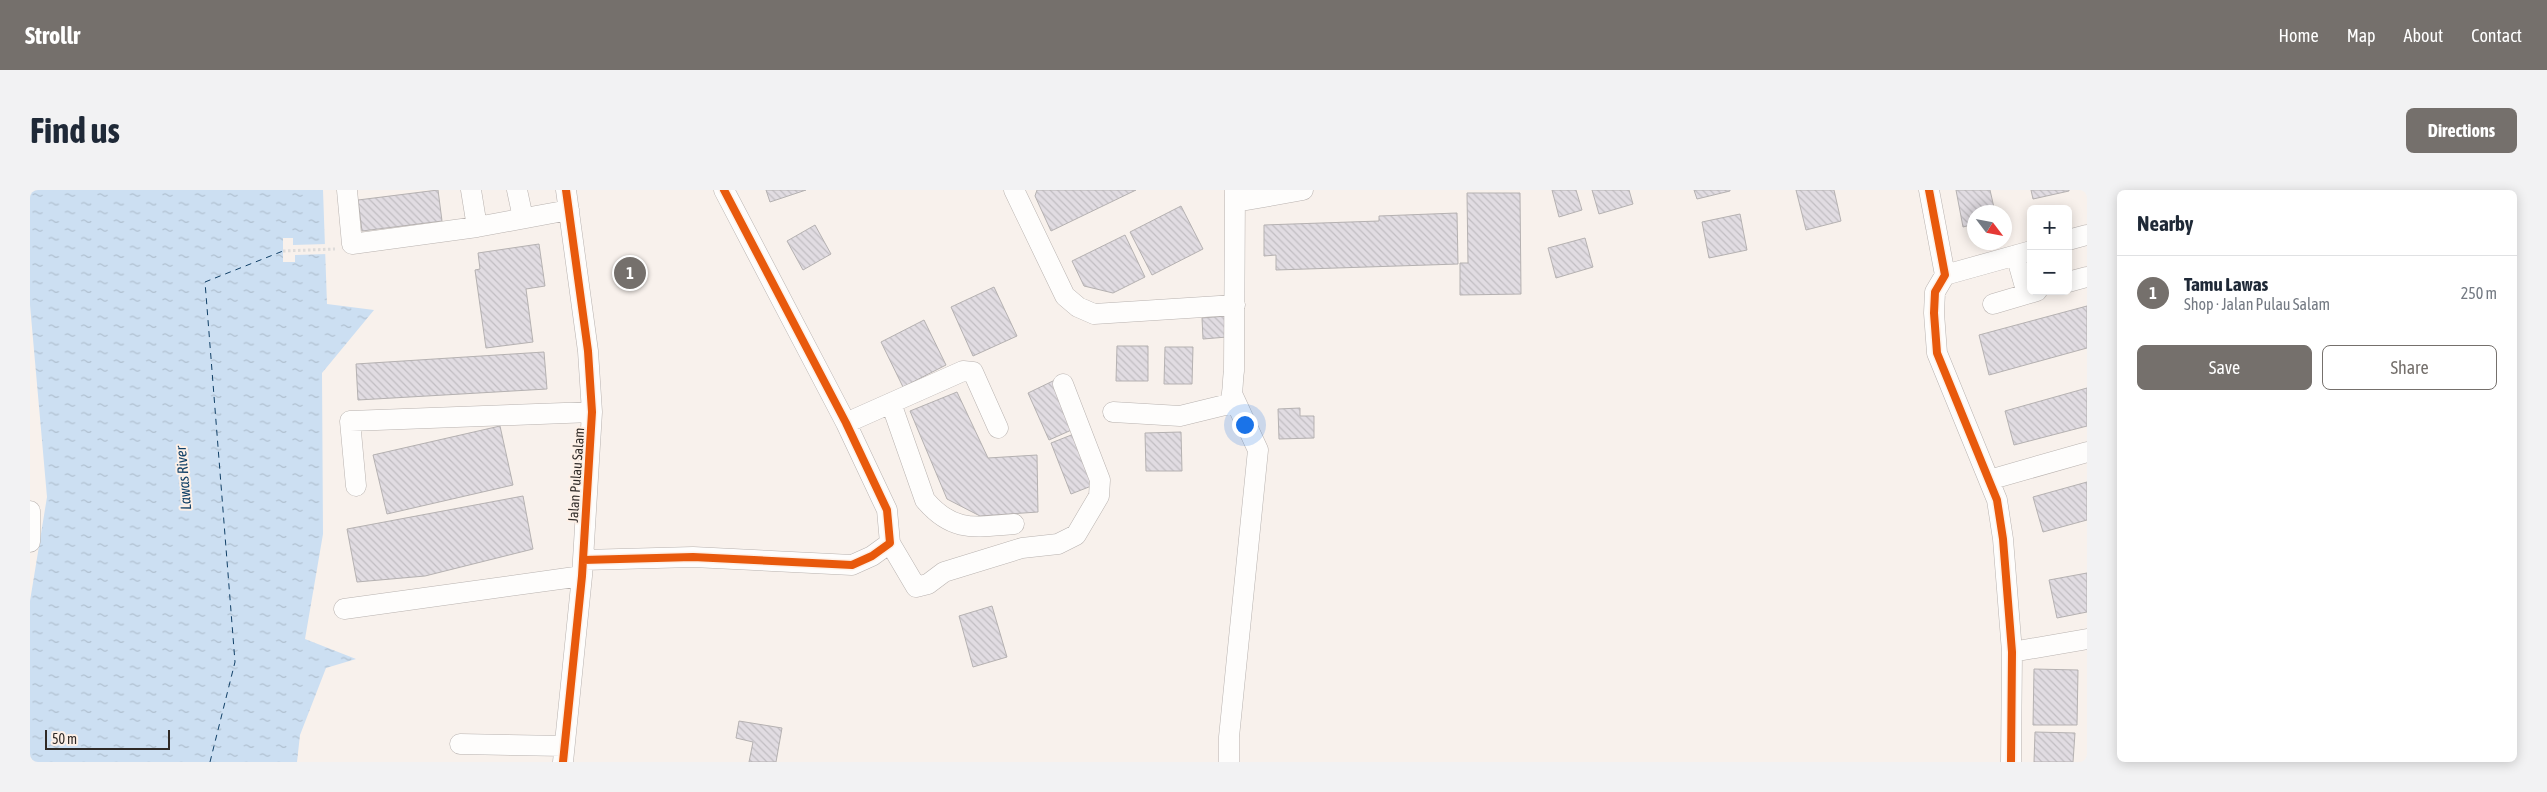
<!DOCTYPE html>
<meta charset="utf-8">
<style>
:root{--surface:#fff;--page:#f2f2f3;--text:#1f2937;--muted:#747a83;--line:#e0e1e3;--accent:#75706c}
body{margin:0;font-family:"Asap Condensed",sans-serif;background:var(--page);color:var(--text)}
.controls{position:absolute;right:15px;top:15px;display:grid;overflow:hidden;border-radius:8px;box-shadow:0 2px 12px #0003}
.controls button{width:45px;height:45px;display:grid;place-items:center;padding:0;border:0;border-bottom:1px solid var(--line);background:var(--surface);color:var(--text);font:25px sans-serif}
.compass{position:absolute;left:1937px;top:15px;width:45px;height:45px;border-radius:50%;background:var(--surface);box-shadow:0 2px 12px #0003;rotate:122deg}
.scale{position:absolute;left:15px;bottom:12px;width:125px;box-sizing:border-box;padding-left:5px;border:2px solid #2f2a27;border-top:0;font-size:14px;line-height:18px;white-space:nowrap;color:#2f2a27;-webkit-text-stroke:4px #fdf0e7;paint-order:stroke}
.you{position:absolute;left:1214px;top:234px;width:18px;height:18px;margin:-12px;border:4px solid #fff;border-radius:50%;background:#1a73e8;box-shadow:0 0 0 8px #1a73e833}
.badge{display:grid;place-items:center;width:32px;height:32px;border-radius:50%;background:var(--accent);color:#fff;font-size:16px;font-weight:700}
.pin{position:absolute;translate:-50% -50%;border:2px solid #fff;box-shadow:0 1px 5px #0006}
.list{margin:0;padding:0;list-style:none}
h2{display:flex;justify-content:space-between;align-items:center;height:65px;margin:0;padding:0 20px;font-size:21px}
h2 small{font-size:16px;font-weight:400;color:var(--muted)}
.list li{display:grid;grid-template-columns:32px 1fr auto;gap:15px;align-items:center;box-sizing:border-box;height:75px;padding:0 20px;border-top:1px solid var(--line)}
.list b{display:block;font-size:19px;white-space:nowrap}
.list p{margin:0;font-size:16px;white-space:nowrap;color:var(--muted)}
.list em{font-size:16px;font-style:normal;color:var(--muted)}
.actions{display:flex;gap:10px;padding:15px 20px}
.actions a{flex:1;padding:11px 0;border:1px solid var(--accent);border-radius:8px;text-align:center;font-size:18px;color:var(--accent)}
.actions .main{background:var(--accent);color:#fff}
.map{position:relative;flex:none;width:2057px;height:572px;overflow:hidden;border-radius:8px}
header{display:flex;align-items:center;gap:30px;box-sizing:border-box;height:70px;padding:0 25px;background:var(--accent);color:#fff}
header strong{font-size:24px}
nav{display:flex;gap:28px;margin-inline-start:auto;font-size:18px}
.intro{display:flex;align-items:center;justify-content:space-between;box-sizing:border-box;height:120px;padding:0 30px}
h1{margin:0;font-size:35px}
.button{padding:12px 22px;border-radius:8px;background:var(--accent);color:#fff;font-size:18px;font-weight:700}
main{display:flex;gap:30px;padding:0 30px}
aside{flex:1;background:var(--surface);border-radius:8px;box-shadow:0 2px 12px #0003}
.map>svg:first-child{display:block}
.water{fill:url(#water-ripples)}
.pier{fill:#f8f1ec}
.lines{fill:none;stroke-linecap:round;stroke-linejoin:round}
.ferry{stroke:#103f66;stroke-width:1;stroke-dasharray:6 5;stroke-linecap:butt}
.building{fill:url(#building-back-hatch);stroke:#b5b1b1}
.minor-casing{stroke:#b8b2af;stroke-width:21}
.path{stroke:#dedcda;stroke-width:3;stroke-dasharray:2.5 2.5;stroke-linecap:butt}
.minor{stroke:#fefdfc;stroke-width:20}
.cycleway-casing{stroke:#fdf0e7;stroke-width:11}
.cycleway{stroke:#e8590c;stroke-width:8}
.labels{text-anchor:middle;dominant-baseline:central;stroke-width:4;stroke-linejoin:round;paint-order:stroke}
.street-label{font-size:14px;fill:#2f2a27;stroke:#fdf0e7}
.water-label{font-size:15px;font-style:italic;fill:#103f66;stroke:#fdf0e7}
</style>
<header>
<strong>Strollr</strong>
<nav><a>Home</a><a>Map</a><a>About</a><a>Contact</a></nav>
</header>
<div class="intro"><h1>Find us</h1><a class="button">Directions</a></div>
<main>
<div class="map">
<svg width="2057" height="572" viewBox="0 0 2057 572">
<defs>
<pattern id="water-ripples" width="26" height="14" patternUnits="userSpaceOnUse" patternTransform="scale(1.25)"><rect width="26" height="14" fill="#ccdff2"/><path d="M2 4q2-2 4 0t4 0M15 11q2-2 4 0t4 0" fill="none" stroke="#b0c0d0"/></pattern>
<pattern id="building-back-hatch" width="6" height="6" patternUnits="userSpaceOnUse" patternTransform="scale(1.25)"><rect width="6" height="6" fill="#e1dce2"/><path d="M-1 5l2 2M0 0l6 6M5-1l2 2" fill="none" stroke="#c1bdc2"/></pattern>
</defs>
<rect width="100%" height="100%" fill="#f8f1ec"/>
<path class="water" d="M0,0H293L297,114L344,120L292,183L293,344L275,449L326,469L296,478L270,545L267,572H0V411L17,307L0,115Z"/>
<path class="pier" d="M253,48H263V55L297,54L298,64L265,65V72H253Z"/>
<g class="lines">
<path class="ferry" d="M180,572L205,472L175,92L253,61"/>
</g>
<path class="building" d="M408,0L412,31L332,41L328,10Z
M736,0H776L740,12Z
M1007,0H1106L1021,41L1005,6Z
M1522,0H1546L1552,20L1529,27Z
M1562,0H1599L1603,14L1569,24Z
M1664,0H1700V1L1667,9Z
M1766,0H1804L1811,31L1776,40Z
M1926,0H1960L1965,22H1944V34L1933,37Z
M2001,0H2039V1L2003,9Z
M1437,3H1490L1491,104L1430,105V73H1438Z
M1151,16L1173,59L1122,85L1100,42Z
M1427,23L1428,74L1246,80V65L1234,66V35L1349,31V26Z
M1710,24L1717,60L1679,68L1672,32Z
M785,35L801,64L773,80L757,51Z
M1095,45L1115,87L1083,103L1054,96L1042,71Z
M1555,48L1563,77L1526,88L1518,58Z
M509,54L515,96L496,99L503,152L456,158L445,80L450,79L448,63Z
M964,97L987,146L943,166L921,117Z
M2057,116V158L1959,185L1949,145Z
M1196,126L1197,147L1173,149L1172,128Z
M894,130L916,175L873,197L851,152Z
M1087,156H1118V191H1086Z
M1135,157H1163L1162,194H1134Z
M514,162L517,199L328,210L326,174Z
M1025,190L1046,238L1019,250L998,203Z
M2057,198V236L1984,255L1975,221Z
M927,202L958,268L1007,265L1008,322L950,326L917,309L880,221Z
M1270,218V226H1284V248L1249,249L1248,219Z
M470,236L483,295L357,324L343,265Z
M1049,242L1069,293L1041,304L1021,253Z
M1151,242L1152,281H1116L1115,243Z
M2057,292V330L2013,342L2003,307Z
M493,306L503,359L395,386L327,392L317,339Z
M2057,383V422L2027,428L2019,390Z
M962,416L977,467L943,477L929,426Z
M2004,479L2048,480L2047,535H2003Z
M709,531L752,538L746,572H719L723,552L706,548Z
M2005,542L2045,543L2043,572H2004Z"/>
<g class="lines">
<defs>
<path id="minor" d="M317,0L322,54L447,37L539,20
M441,0L447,37
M487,0L493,28
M984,0L1035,106L1048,117L1064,124L1205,115
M1899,0L1915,85L1905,102L1904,123L1907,163L1967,310L1973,349L1982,462L1981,572
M1205,12L1273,0
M2038,50L2057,45
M1986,65L1997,104
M1915,85L2001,61
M2038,92L2057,87
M1963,114L2007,101
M861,213L895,310C923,343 945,337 984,334
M1083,222L1150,226L1199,214C1204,204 1202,192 1204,181L1205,0
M816,233L933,181L943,182L968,238
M1959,290L2057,262
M326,296L320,231L562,222
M0,321V352
M860,353L886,397L898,394L914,382L992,358L1028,354L1046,345L1069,306L1070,290L1033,194
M553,370L663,367L822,375L842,366L860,353L857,320L816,233L694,0
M314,419L552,386
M1982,462L2057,449
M430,554L534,556
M533,572L552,386L562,222L558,161L536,0
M1199,572V547L1228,260L1203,206"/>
</defs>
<use href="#minor" class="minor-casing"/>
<path class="path" d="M253,61L305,59"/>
<use href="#minor" class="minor"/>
<defs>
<path id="cycleway" d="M1899,0L1915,85L1905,102L1904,123L1907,163L1967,310L1973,349L1982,462L1981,572
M553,370L663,367L822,375L842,366L860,353L857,320L816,233L694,0
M533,572L552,386L562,222L558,161L536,0"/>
</defs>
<use href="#cycleway" class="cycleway-casing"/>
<use href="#cycleway" class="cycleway"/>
</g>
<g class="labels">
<g class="street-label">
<text transform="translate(546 285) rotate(-86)">Jalan Pulau Salam</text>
</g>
<g class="water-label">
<text transform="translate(153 288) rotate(-95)">Lawas River</text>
</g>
</g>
</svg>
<div class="controls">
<button>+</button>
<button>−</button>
</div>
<svg class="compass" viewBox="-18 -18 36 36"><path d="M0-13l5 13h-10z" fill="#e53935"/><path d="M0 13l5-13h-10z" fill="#747a83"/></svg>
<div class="scale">50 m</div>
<div class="you"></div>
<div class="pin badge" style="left:600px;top:83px">1</div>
</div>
<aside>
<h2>Nearby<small></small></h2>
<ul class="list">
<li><span class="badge">1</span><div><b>Tamu Lawas</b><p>Shop · Jalan Pulau Salam</p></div><em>250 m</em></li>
</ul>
<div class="actions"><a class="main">Save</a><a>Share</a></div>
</aside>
</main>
